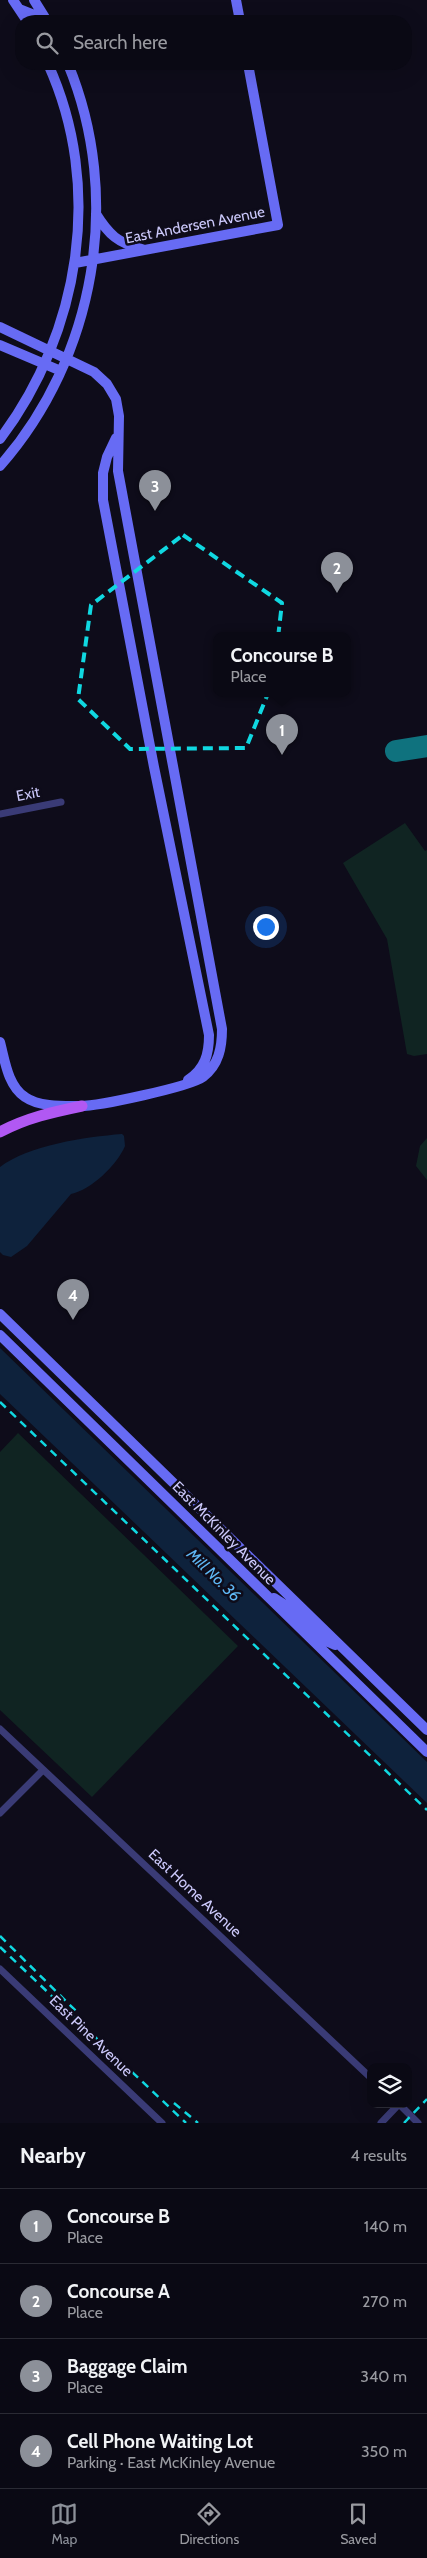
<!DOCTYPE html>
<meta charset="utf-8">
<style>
:root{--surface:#0a0914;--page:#181722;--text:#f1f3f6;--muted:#999aa0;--line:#2a2a34;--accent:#8c9099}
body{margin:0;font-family:Cabin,sans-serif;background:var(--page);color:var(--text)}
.controls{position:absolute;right:15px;bottom:15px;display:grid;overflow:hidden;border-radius:10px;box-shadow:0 5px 20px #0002}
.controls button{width:45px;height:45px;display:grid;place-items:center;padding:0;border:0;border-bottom:1px solid var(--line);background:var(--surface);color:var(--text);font:25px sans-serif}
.you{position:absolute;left:265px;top:926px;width:18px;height:18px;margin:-12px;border:4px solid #fff;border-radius:50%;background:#1a73e8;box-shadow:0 0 0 8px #1a73e833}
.badge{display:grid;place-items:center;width:32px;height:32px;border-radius:50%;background:var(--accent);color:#fff;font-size:16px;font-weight:700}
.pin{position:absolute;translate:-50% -41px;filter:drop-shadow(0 1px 2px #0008)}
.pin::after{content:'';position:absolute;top:26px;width:18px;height:15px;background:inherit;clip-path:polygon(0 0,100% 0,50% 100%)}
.popup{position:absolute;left:213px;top:632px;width:138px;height:65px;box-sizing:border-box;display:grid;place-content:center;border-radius:10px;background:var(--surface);filter:drop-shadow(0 1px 4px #0005);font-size:16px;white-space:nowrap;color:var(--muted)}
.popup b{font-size:19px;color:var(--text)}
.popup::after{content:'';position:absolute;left:50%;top:100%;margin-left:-10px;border:10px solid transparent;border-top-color:var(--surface)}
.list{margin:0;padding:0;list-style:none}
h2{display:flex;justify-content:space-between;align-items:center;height:65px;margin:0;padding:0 20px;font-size:21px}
h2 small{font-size:16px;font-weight:400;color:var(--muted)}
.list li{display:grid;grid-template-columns:32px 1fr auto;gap:15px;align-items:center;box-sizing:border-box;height:75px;padding:0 20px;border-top:1px solid var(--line)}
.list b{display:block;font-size:19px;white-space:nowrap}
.list p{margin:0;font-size:16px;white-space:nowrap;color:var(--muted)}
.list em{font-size:16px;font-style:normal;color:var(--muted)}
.icon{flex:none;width:28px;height:28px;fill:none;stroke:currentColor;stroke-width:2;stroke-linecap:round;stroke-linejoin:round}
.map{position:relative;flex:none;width:427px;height:2123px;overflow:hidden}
.search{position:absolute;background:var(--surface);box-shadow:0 5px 20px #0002;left:15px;right:15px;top:15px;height:55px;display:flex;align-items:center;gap:12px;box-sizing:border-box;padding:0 18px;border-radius:20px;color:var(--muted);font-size:19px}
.sheet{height:365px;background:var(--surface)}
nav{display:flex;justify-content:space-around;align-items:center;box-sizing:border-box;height:70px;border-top:1px solid var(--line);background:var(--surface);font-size:14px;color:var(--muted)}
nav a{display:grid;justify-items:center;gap:2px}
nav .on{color:var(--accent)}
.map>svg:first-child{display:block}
.green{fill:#102422}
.water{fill:#0e223c}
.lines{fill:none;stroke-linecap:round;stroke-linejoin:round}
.taxiway{stroke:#0f727e;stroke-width:22}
.street{stroke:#3a3b76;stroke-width:7}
.secondary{stroke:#676bf4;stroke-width:10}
.primary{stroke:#b158f3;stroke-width:11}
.rail{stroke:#10d8e1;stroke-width:2.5;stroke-dasharray:8 6;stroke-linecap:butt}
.marked{fill:none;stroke:#10d8e1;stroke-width:4;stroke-dasharray:10 6;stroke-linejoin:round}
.labels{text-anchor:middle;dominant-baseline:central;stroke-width:5;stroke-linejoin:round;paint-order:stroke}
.street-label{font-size:15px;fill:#ccc9fb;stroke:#0e0c1a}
.water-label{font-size:16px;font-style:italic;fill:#5fb7f4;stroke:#0e0c1a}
</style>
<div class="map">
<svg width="427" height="2123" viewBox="0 0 427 2123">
<rect width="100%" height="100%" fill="#0e0c1a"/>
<path class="green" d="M405,823L425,851L427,850V1054L414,1056L407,1054L387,939L343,863Z
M427,1138V1180L416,1166L420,1146Z
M18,1433L238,1646L92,1797L0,1710V1452Z"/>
<path class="water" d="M122,1134L124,1136L125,1146C117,1165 91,1190 71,1194L27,1246L11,1257L3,1255L0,1252V1167C29,1145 85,1137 122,1134Z
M0,1348L427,1762V1803L0,1394Z"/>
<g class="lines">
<path class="taxiway" d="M396,751L427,746"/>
<path class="street" d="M0,814L61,802
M0,1729L371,2078
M0,1813L43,1770
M0,1969L162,2123
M399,2104L418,2123
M381,2123L399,2104"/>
<path class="secondary" d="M13,0L27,21
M34,0L47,21
M236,0L240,21
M19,9L34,15L40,21
M96,214C109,235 118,243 142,249
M75,263L278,225L248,64
M0,327L94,372L107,384L116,399L119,416L118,471L222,1029C222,1047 219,1065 203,1077C189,1087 99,1106 80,1106C63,1106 39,1107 25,1097C8,1086 5,1061 0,1042
M0,345L61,371
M116,438L107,457L103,473V500L154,767L209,1035C209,1054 205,1069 188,1080
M0,439C80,333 104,187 48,64
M0,466C96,357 123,197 68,64
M0,1314L427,1730
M0,1335L427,1752
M274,1598L291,1609L326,1641L335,1645"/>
<path class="primary" d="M0,1132C26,1118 53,1112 82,1106"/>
<path class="rail" d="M0,1402L427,1810
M0,1936L78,2013
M0,1947L186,2123
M174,2103L198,2123
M404,2123L427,2099"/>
</g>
<path class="marked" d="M183,535L282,603L273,681L246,748L130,749L78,699L91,605Z"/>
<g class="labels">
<g class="street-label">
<text transform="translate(195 225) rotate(-11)">East Andersen Avenue</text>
<text transform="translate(28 794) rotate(-11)">Exit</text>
<text transform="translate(224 1533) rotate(45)">East McKinley Avenue</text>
<text transform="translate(195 1893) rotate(43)">East Home Avenue</text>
<text transform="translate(91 2036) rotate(44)">East Pine Avenue</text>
</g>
<g class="water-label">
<text transform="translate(214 1575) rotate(44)">Mill No. 36</text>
</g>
</g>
</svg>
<div class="controls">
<button><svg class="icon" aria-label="layers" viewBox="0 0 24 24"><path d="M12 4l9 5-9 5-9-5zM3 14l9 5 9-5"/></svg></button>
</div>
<div class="you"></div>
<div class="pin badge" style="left:282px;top:755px">1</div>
<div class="popup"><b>Concourse B</b>Place</div>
<div class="pin badge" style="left:337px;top:593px">2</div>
<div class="pin badge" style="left:155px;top:511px">3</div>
<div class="pin badge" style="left:73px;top:1320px">4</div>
<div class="search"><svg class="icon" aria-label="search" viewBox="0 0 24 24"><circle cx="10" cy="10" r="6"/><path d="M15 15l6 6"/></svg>Search here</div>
</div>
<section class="sheet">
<h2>Nearby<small>4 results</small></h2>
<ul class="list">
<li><span class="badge">1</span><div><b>Concourse B</b><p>Place</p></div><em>140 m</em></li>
<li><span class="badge">2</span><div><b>Concourse A</b><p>Place</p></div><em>270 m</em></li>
<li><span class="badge">3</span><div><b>Baggage Claim</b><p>Place</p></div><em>340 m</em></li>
<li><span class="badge">4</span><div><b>Cell Phone Waiting Lot</b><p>Parking · East McKinley Avenue</p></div><em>350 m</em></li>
</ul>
</section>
<nav>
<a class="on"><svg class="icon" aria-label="map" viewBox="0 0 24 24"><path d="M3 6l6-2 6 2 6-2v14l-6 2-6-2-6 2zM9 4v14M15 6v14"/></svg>Map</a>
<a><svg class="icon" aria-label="directions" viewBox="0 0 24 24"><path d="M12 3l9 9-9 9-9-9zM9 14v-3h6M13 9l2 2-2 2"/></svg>Directions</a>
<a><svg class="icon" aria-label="saved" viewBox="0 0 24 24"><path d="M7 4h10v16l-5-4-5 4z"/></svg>Saved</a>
</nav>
